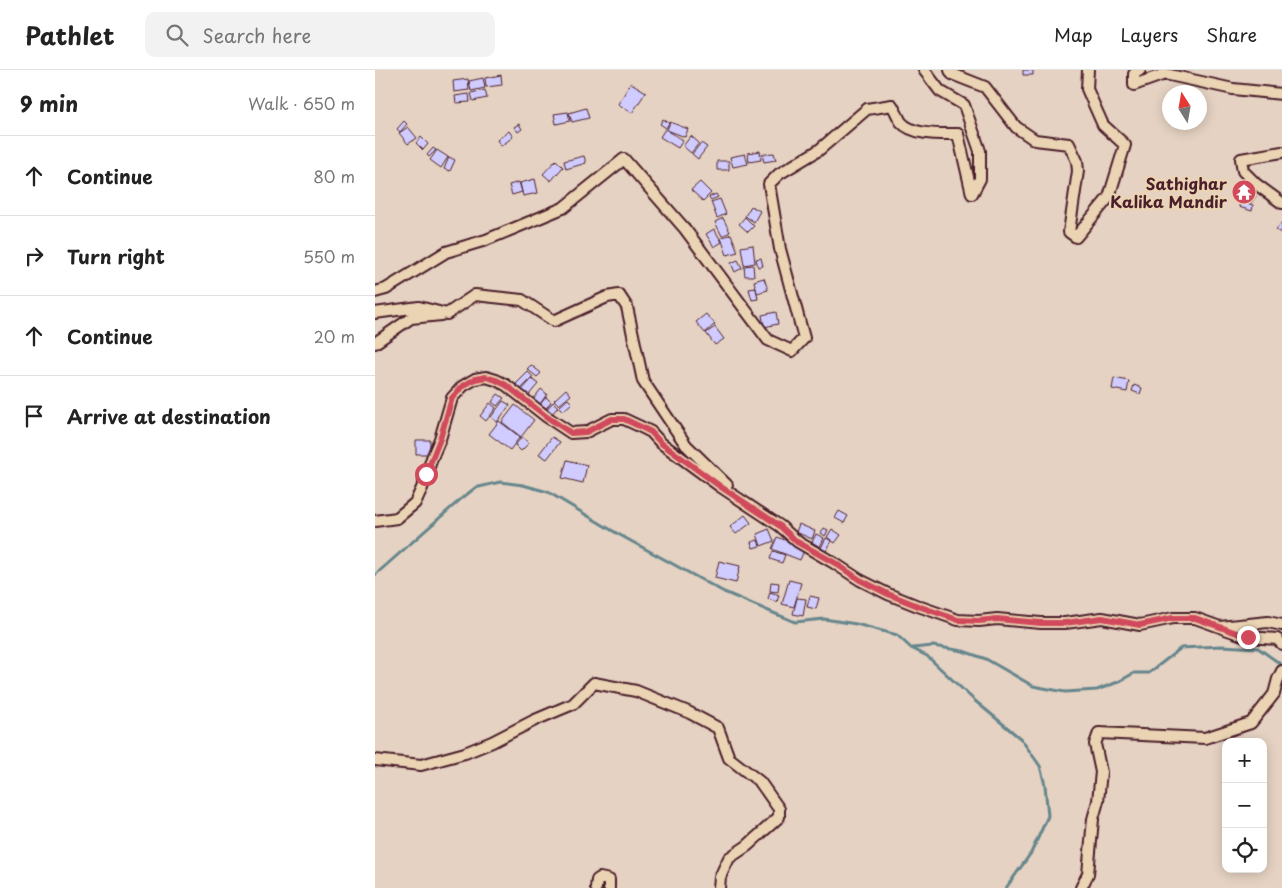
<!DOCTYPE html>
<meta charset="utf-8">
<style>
:root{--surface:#fff;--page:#f2f2f2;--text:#222;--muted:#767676;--line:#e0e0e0}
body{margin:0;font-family:"Playpen Sans",sans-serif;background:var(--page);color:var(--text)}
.controls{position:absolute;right:15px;bottom:15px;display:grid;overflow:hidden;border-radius:10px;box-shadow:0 2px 12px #0003}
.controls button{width:45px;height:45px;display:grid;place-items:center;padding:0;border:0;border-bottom:1px solid var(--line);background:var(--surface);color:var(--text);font:25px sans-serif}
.compass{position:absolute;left:787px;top:15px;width:45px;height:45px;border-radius:50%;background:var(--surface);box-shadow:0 2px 12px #0003;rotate:349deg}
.stop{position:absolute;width:15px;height:15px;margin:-11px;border:4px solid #d1495b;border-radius:50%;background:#fff}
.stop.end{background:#d1495b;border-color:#fff;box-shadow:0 1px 5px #0008}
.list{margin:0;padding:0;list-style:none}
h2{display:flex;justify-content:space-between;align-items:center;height:65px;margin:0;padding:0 20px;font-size:21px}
h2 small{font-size:16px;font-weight:400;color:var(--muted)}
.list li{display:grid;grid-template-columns:32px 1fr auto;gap:15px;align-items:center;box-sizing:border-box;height:80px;padding:0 20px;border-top:1px solid var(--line)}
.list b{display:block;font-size:19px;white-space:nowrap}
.list em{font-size:16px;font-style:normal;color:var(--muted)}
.icon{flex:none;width:28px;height:28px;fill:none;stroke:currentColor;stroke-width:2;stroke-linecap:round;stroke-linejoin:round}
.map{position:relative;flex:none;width:907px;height:818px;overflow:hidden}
header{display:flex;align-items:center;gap:30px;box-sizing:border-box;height:70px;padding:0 25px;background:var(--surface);border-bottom:1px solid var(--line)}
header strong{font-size:24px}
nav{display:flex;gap:28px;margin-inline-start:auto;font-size:18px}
.search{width:350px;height:45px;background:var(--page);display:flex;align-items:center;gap:12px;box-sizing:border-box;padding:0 18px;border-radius:10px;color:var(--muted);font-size:19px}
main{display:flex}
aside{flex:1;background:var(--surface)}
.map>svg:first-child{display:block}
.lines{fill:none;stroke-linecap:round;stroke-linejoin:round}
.stream{stroke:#66868d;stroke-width:3}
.building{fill:#d0ccff;stroke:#4a1f2b}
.minor-casing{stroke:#4a1f2b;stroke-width:14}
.minor{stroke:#ead4b3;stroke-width:10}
.route{stroke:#d1495b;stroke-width:6}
.labels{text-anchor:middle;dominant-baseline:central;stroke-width:4.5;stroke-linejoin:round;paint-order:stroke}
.poi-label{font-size:16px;font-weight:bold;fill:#4a1f2b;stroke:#ead4b3;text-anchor:end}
</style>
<header>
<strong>Pathlet</strong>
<div class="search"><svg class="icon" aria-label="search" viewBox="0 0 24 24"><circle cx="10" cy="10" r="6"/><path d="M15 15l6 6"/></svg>Search here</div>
<nav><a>Map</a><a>Layers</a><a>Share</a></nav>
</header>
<main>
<aside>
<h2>9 min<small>Walk · 650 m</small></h2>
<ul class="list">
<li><svg class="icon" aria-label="ahead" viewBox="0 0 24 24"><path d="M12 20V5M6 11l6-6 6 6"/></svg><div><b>Continue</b></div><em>80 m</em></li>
<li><svg class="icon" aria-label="right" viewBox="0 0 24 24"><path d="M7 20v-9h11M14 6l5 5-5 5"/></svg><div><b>Turn right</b></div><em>550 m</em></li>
<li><svg class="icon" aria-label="ahead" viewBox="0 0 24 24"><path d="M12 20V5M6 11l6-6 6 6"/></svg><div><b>Continue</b></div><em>20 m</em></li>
<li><svg class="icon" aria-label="arrive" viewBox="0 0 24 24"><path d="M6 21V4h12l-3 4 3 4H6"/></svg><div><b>Arrive at destination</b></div></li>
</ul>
</aside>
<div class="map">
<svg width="907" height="818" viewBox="0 0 907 818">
<rect width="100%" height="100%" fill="#e5d2c2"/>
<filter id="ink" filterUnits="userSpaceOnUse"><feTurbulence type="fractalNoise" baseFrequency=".02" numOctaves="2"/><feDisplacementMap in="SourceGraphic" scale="10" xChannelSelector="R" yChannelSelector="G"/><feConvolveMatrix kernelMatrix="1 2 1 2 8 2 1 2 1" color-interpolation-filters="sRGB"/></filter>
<g filter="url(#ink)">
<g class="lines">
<path class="stream" d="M0,505L86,429L100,418L125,412L148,415L173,422L243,464L349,522L420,552L449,549L481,554L522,565L536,578L552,586L599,630L646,669L665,696L670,715L673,746L656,783L631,818
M538,578L558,576L588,581L611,589L658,616L690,622L722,620L743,612L759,603H774L806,578L846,576L883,578L907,595"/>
</g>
<path class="building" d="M648,0H658V5H648Z
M126,5L127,15L111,17L110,8Z
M108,8L110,18L96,21L94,11Z
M93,9L94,20L79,22L78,11Z
M256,13L271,22L257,43L243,34Z
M110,20L112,28L98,31L96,23Z
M94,24L95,32L81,33L80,26Z
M211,38L214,48L197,52L194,43Z
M193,42L195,51L181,54L179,44Z
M288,49L294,53L291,58L285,54Z
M29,51L32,54L25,62L22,59Z
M295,52L313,59L310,67L292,60Z
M144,54L147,59L143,62L139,57Z
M33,57L42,68L33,74L24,63Z
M290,59L308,70L303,78L285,67Z
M134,61L138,67L126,76L122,70Z
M316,66L324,73L316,83L308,76Z
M46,67L53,74L48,80L41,73Z
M326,73L332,77L323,89L317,84Z
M58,78L61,80L54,87L52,85Z
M62,80L73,87L66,98L55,90Z
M385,81L386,90L374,92L373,83Z
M399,83L401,90L389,92L387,84Z
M370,84L373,94L358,97L355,87Z
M209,86L211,93L191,99L189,91Z
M74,87L80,90L75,101L69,99Z
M181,90L188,97L176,111L168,104Z
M342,91H354V100H342Z
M160,109L163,123L148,126L145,113Z
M144,112L147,122L137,125L134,115Z
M325,112L336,123L328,131L316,120Z
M869,116L874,123L869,126L864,120Z
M876,123L881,126L876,133L870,130Z
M341,124L343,127L336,130L334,127Z
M345,129L351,144L342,148L336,132Z
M865,131L878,135L877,141L864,137Z
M376,136L385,141L379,152L370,146Z
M370,147L379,156L373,162L364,154Z
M348,148L355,162L347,166L340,152Z
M907,152V162L906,163L901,160Z
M339,159L347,172L339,177L331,164Z
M356,164L363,182L352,185L346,168Z
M378,175L380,193L369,195L366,177Z
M386,188L388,196L383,197L381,189Z
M363,190L367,198L360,202L356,193Z
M378,195L379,206H370L369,196Z
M389,208L393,220L382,223L379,211Z
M381,218L383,229L377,230L374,219Z
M401,242L403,254L389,257L387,245Z
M331,244L340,254L330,263L321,252Z
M340,257L349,269L340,275L331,263Z
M156,295L166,303L162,307L152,299Z
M153,302L158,307L146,319L141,314Z
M739,308L754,311L752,322L737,319Z
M157,309L163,314L153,326L147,320Z
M759,315L767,318L765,324L757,321Z
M166,319L172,324L163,337L156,332Z
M191,319L196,325L184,335L179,330Z
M123,324L129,328L122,336L117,332Z
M171,327L176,332L169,341L163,337Z
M193,329L197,333L188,341L184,337Z
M128,331L135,335L122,352L116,347Z
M178,332L183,337L175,346L170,341Z
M115,333L121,338L111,351L105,346Z
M140,335L159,350L146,367L127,352Z
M124,351L145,367L135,380L114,364Z
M147,367L154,373L146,381L140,375Z
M177,367L185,372L172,389L164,384Z
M41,370H55V384H41Z
M192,390L212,395L208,413L187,408Z
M464,441L473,446L469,453L460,448Z
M370,445L376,453L361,464L355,457Z
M424,454L440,461L437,469L421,462Z
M449,458L453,460L450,466L446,463Z
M394,459L399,471L386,476L382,464Z
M457,459L466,465L460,473L452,467Z
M441,464L449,468L445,477L437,472Z
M402,467L430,478L425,490L397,479Z
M451,468L457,471L451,481L446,478Z
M383,470L385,476L378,478L376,472Z
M398,481L410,485L407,493L395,489Z
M344,491L365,496L361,513L340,508Z
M414,510L426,513L419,537L407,534Z
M396,512L404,513L403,522L395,521Z
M395,522L404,525L402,532L393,529Z
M435,526L444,528L441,539L432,537Z
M422,528L431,529L428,546L418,544Z"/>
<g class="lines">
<defs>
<path id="minor" d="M575,0L577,4L610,17L641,57L660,70L694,74L702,91L703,101L694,162L701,167L734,127L750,75L728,55L712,19L713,0
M765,0L759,4V15L790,4L858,19L907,24
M907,82L866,89L868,101L881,114L907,133
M0,222L11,219L71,182L111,170L188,138L249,89L310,159L393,270L417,281L429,268L405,179L394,114L404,104L444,80L492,39L517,35C520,40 523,47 526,52C538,66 567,64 583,64L597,124L605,109V81L589,35L565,21L549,0
M0,243L44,237L72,244L100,225L147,230L179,251L232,227L244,225L252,237L268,311L311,375L352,415
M0,273L36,248L66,245
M0,451L22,448L40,433L47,418L57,388L65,369L77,328L88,316L100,309L111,307L121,310L131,315L172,347L196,363L211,362L237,349H249L264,356L276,362L286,373L346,417L405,456L423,472L459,493L485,510L513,524L543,536L583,550L604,551L622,549L666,553H690L727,548L765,555L798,548H820L845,557L893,552L907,555
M847,558L873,567L902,569L907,574
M0,690L46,695L90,683L117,672L160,650L198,634L219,613L261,621L313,642L343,658L354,688L385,712L404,739V747L372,776L354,788L345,807L344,818
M221,818L222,810L225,808L234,810V818
M706,818L713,804L718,749L723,731L726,702L720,674L724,663L830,668L876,653L899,624L903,609L907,601"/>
</defs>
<use href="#minor" class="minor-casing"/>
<use href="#minor" class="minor"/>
</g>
</g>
<g class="lines" filter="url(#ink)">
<path class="route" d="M51,404L65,369L77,328L88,316L100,309L111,307L121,310L131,315L172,347L196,363L211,362L237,349H249L264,356L276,362L286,373L346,417L405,456L422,472L460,493L485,510L513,524L543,536L583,550L604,551L622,549L666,553H690L727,548L765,555L798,548H820L873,567"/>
</g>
<defs>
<symbol id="temple-disc" viewBox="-11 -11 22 22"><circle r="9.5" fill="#d1495b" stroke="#ead4b3"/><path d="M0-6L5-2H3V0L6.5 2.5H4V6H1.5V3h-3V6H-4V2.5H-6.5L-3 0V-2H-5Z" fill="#fff"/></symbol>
</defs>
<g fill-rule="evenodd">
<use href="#temple-disc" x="855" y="108" width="28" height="28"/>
</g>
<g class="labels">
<g class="poi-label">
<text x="852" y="113">Sathighar<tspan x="852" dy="18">Kalika Mandir</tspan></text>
</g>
</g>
</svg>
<div class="controls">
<button>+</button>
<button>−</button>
<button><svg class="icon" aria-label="locate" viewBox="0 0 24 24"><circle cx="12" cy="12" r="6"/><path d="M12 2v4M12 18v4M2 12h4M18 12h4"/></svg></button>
</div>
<svg class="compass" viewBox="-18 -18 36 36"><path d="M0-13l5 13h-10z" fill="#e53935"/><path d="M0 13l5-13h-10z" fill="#767676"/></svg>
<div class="stop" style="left:51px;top:404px"></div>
<div class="stop end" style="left:873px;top:567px"></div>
</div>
</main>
